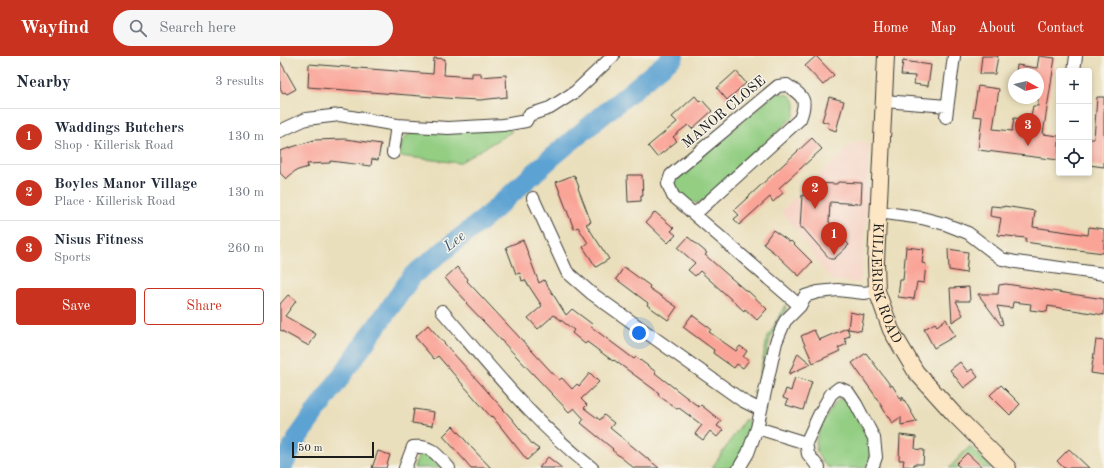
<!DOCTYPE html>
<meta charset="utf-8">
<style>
:root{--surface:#fff;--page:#f6f6f7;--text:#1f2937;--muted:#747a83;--line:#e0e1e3;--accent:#c8321e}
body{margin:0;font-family:"Old Standard TT",serif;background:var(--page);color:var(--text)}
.controls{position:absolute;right:12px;top:12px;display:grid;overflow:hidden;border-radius:4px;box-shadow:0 2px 6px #0003}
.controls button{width:36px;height:36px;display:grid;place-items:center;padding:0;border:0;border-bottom:1px solid var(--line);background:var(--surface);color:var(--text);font:20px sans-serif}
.compass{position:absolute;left:728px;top:12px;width:36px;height:36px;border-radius:50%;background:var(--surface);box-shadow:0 2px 6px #0003;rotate:98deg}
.scale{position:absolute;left:12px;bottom:10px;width:82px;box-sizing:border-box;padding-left:4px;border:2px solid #1c1c1c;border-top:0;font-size:11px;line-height:14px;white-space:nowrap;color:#1c1c1c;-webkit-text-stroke:3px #f7f3e8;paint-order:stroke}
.you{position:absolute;left:359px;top:277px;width:14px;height:14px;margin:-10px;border:3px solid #fff;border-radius:50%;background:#1a73e8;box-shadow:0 0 0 6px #1a73e833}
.badge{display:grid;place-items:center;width:26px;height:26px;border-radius:50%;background:var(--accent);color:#fff;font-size:13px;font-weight:700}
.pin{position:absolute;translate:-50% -33px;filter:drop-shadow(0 1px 2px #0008)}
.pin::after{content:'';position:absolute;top:21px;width:14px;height:12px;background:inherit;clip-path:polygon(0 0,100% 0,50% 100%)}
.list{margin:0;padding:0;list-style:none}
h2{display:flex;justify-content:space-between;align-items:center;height:52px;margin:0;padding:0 16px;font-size:17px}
h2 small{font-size:13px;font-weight:400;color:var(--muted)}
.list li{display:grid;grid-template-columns:26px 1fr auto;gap:12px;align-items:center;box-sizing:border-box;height:56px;padding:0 16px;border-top:1px solid var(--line)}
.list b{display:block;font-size:15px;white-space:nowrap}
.list p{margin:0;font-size:13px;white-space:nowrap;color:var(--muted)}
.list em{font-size:13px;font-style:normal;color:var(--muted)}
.actions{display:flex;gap:8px;padding:12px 16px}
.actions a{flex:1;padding:9px 0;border:1px solid var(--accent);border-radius:4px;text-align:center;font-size:14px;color:var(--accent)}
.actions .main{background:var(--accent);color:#fff}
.icon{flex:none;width:22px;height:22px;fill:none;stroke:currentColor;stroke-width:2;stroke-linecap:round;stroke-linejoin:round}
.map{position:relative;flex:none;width:824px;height:412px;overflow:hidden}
header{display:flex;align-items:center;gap:24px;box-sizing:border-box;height:56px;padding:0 20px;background:var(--accent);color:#fff}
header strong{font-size:19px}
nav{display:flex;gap:22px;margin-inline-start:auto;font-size:14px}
.search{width:280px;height:36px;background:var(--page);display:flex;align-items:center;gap:10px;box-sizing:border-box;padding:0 14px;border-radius:22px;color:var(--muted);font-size:15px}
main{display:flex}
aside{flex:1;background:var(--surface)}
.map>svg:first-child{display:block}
.built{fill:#f6d2c4}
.green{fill:#93ce83;stroke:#587550}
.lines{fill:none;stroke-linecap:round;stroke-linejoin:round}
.river{stroke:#5ca2d2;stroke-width:20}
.building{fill:#faa498}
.street-casing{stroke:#3b3934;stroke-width:14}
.secondary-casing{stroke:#3b3934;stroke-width:18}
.street{stroke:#fff;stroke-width:12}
.secondary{stroke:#fce6c4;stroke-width:16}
.labels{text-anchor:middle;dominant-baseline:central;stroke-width:3;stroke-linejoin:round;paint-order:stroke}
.street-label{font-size:14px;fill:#1c1c1c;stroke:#f7f3e8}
.water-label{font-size:15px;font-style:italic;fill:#39586e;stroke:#f7f3e8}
</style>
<header>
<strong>Wayfind</strong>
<div class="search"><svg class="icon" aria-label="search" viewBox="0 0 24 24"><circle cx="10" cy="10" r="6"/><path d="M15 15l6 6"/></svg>Search here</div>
<nav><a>Home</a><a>Map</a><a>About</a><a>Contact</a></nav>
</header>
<main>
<aside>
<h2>Nearby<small>3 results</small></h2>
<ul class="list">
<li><span class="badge">1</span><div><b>Waddings Butchers</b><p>Shop · Killerisk Road</p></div><em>130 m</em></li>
<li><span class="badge">2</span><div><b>Boyles Manor Village</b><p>Place · Killerisk Road</p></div><em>130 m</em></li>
<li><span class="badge">3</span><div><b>Nisus Fitness</b><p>Sports</p></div><em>260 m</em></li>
</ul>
<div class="actions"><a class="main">Save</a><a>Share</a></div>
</aside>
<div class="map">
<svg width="824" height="412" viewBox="0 0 824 412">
<rect width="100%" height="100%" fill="#f7f3e8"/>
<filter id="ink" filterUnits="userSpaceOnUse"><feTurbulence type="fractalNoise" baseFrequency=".025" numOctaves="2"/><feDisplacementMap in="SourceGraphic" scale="8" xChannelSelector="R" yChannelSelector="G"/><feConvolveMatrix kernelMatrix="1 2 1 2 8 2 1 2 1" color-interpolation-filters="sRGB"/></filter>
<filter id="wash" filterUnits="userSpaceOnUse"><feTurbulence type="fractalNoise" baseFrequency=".012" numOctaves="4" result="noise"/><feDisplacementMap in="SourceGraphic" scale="16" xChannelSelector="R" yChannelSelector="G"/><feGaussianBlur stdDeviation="0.9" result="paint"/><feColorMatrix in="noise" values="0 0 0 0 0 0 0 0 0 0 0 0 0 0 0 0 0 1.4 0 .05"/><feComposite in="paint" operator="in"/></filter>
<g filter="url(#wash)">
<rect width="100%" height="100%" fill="#eadfbc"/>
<path class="built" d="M576,85L589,88L586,167L580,227L552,224L542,212L515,172L501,155Z"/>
<path class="green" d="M496,37C514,37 517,44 514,60L425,144L417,147L409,146L395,133L393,128L395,123Z
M228,71L231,74V76L179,107L119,100C122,88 121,80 135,76Z
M505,249L506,253L490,283L479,334L474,338L473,336L477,331L487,283Z
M564,342L570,348L591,389L590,404L584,412C574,412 559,412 550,412C547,411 543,407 541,404C527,385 546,362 556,346L559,343Z
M465,363L472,369L468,384L453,412H432Z
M690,390L712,412H669Z
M144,398L147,399L160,412H134L138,400Z"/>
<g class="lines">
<path class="river" d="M2,412L18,381L133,219L205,162L272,101L394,0"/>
</g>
<g id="blocks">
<path class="building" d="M536,0L554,19L543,29L525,10Z
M702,0H718L715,18H700Z
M759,0L775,2L763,78L779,80V104L698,94L702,61L693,60L698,30L719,33L713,73L732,75L734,62L750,64L753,50H758V18H736L737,9L757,12Z
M154,2L165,3L164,19L192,21V17H201V21L226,19L227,41L200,44L178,43L28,31L29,8L153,18Z
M0,5L16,33L7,38L5,36L3,37L0,32Z
M623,5L651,9L648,30L634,28L635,20L621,19Z
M456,15L466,27L447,44L437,32Z
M415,40L420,46L422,44L432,55L412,73L408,69L400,75L393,81L397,85L377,101L368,90L397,66L392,61Z
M549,41L564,45L556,75L548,72L549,67L542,65Z
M817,41H824V111L809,109V83H814Z
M532,82L542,93L499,132L503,137L493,146L490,141L459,169L454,163L459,159L454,154Z
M65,83L101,88L98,104L92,103L91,110L50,105V107L27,108L28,111L15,115L6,123L0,117V95L34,84Z
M294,119L299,131L298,132L311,166L306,168L329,203L316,211L303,191L308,187L298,171L294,173L276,126Z
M347,119H362L363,140H361V145L348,146Z
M558,126L582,127L581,148L550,146L549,166L569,189L554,203H550L523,172H520L522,139L528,140L529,131H533V127L557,128Z
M711,150L724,151V150L755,155L753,171L808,179L809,171L824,173V197L772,191V190L745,186L746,182L718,179L721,162L710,160Z
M375,156L394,172L391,175L396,179L388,187L366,166Z
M493,174L510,186L511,185L532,206L519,220L497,199L483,188Z
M408,181L427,197L425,199L467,236L468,235L487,253L477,264L465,253L464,255L420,215L415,220L408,214L415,207L398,192Z
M243,184L259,227L264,224L286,259L292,253L312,268L310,270L354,303L356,301L376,316L375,317L419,351L421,349L441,365L437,370L443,374L437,381L430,375L423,384L415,378L422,369L399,352L397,353L378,339L379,337L334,304L333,305L307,286L305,288L292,277L294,274L274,259L258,273L248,262L262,250L245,224L242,225L240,217L236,218L226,191Z
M626,191L644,193L642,207L646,208L644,227L637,226L634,243L618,241L620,224H623Z
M668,193L688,196L686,217L669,214Z
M177,211L188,223L187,225L279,324L282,322L292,333L297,328L299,330L310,317L319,326L301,343L307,349L304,352L320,364L324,359L334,367L330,372L379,412H354L332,394L333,393L301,367L304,363L294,352L289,356L186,247L187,246L165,222Z
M344,211L370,230L369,232L397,251L388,264L367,249L368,247L336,223Z
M726,228L824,243V259L768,250L767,256L750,254L751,248L733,246L732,252L717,250L723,268L721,269L698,238H718L719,229Z
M689,231L690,245H676L683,259L672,266L670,232Z
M8,239L16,245L5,260L36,278L29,290L0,274V248Z
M570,256L584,259L581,275L568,273Z
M412,259L431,273L429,276L456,295L460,290L467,295L463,301L469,304L463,312L457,308L454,312L433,297L434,294L403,271Z
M666,263L675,280L654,292L644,273L655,267L657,270Z
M148,269L232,363L253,389L259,393L247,404L212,360L211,361L158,300L154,303L135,281Z
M567,272L570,280L564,282L567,288L558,292L560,295L533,307L521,280L534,274L539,284Z
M816,284L824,285V319L811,317Z
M518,297L531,308L509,318Z
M586,297L611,330L612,329L622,345V340L637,366L621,369V361L612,367L594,338L572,307Z
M680,306L688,316L692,313L698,321L684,332L670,314Z
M515,321L532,326L523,354L506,349L508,344L503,342L506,333L511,335Z
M721,329L740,348L730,359L710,339Z
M134,353L154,356L152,370L132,367Z
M173,370L191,391L211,412H191L186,406L163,380Z
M620,379L636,381L635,393L644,394L643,408H634V411L623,410L624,404H619Z
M789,393L809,412H784L777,405Z
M98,395L110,399L106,412H92Z
M687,397L703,412H681L676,408Z
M268,401L282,412H259Z"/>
</g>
</g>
<g filter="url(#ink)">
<use href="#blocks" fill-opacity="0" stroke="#3b3934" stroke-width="1"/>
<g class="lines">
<defs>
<path id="street" d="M794,15L796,0
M604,45L667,50
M666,61L674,0
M0,75L26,63L60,59L117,69L168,72L223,69L246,65L249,59L270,52L295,36L333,0
M113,97L117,69
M253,142L287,216L311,237L463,345L481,354
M598,156L642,162L665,168L688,177L722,203L736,206L824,218
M415,158L520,63C528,42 523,41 507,29L498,30L391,119L388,128L393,140L520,250
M162,255C209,309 255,368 312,412
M477,372L526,387
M125,412L133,391C152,389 157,399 169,412
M459,412L468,397L477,372L496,286L505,265L520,250L525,240L538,236L558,234L584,237L597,235
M539,412L528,398L526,387L539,359L551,338L559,332L568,336L576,348L594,382L596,401L592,412"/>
<g id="secondary">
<path id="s1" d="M606,0L596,206L597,235L611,274L636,316L674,358L728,412"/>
</g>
</defs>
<use href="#street" class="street-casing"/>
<use href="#secondary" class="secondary-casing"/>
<use href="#street" class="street"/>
<use href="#secondary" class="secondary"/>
</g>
</g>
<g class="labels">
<g class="street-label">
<text transform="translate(444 56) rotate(-40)">MANOR CLOSE</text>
<text stroke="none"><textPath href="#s1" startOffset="229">KILLERISK ROAD</textPath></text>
</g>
<g class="water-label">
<text transform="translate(175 186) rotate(-38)">Lee</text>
</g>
</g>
</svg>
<div class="controls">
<button>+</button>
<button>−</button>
<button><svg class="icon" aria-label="locate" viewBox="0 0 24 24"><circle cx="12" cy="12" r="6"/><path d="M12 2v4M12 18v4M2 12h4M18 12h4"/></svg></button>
</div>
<svg class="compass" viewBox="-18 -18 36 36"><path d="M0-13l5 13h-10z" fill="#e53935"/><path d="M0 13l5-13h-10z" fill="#747a83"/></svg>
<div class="scale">50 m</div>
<div class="you"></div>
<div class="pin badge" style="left:554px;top:199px">1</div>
<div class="pin badge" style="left:535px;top:153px">2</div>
<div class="pin badge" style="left:748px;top:90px">3</div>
</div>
</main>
